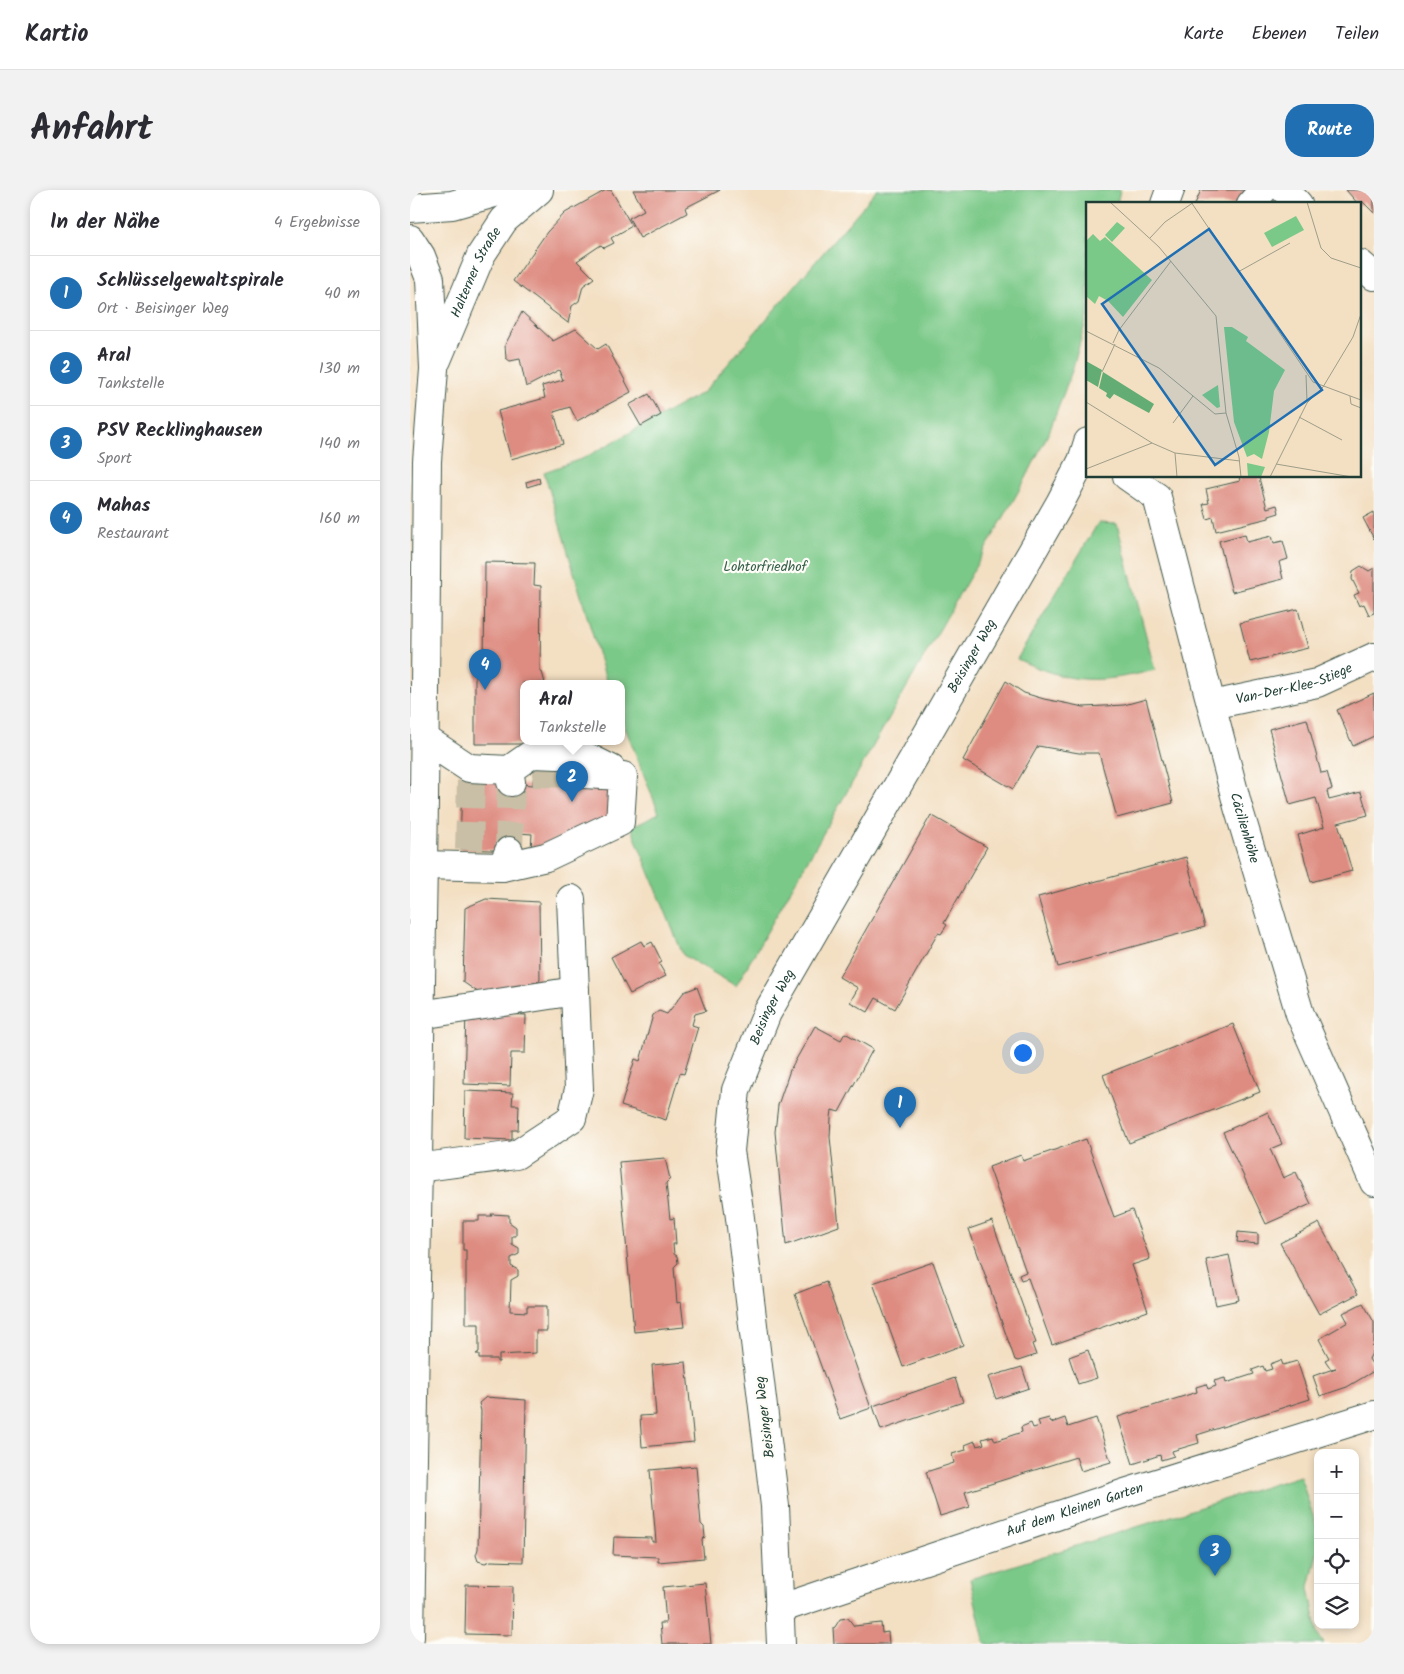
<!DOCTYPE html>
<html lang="de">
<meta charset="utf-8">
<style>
:root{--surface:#fff;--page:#f2f2f3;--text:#2b2b33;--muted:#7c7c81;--line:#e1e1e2;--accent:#1f6fb2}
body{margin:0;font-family:Kalam,sans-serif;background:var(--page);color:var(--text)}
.controls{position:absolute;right:15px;bottom:15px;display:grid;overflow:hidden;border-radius:10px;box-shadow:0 2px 8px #0003}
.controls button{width:45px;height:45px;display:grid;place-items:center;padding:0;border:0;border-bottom:1px solid var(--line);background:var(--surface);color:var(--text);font:25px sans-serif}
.you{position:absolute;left:612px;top:862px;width:18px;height:18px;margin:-12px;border:4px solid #fff;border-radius:50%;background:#1a73e8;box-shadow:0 0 0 8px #1a73e833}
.badge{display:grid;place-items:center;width:32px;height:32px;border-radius:50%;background:var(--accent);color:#fff;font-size:16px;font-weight:700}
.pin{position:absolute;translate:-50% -41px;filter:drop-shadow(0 1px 2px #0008)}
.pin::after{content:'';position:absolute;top:26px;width:18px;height:15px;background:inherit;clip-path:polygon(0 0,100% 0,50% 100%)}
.popup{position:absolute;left:110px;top:490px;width:105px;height:65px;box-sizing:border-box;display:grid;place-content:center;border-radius:10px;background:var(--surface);filter:drop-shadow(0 1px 4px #0005);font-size:16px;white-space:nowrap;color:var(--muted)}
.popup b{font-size:19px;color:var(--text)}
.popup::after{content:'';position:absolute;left:50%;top:100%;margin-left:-10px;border:10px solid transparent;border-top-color:var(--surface)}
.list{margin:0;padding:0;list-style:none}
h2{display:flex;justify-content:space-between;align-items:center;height:65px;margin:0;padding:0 20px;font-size:21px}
h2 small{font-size:16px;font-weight:400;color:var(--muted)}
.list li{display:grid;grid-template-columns:32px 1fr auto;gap:15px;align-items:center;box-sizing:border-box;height:75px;padding:0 20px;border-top:1px solid var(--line)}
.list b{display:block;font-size:19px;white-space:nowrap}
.list p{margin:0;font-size:16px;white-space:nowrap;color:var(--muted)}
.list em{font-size:16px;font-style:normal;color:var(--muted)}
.icon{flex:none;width:28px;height:28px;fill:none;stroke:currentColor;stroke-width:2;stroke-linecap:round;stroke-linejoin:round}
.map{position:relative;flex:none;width:964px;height:1454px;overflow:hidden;border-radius:20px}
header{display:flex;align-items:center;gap:30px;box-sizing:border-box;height:70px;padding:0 25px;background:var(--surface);border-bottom:1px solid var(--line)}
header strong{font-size:24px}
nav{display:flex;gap:28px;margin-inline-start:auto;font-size:18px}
.intro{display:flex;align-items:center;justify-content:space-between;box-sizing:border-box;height:120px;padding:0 30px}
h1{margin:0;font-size:35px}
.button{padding:12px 22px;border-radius:20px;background:var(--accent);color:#fff;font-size:18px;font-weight:700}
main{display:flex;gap:30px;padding:0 30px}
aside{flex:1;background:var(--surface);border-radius:20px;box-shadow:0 2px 8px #0003}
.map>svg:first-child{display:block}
.green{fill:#7ac988;stroke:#4c835e}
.building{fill:#de8c81}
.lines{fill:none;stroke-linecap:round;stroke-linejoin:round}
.minor-tunnel{stroke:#c9bfa6;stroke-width:28;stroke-dasharray:28 14;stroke-linecap:butt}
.minor-casing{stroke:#3f5549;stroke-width:30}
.major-casing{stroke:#3f5549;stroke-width:30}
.minor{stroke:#fff;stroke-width:28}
.major{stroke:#fff;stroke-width:28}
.labels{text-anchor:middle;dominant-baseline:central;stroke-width:4.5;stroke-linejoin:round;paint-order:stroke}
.street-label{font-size:14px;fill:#1f3d34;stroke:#fdfcf7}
.park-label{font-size:14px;fill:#366049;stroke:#fdfcf7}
.inset-road{fill:none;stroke:#9e9e89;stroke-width:1}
.view{fill:#1f6fb2;fill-opacity:0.15;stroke:#1f6fb2;stroke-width:2.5}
.inset-edge{fill:none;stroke:#1f3d34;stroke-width:2.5}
</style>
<header>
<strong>Kartio</strong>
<nav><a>Karte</a><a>Ebenen</a><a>Teilen</a></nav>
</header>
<div class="intro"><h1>Anfahrt</h1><a class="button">Route</a></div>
<main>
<aside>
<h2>In der Nähe<small>4 Ergebnisse</small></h2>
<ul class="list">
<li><span class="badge">1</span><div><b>Schlüsselgewaltspirale</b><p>Ort · Beisinger Weg</p></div><em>40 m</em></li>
<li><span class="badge">2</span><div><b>Aral</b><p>Tankstelle</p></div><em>130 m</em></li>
<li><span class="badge">3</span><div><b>PSV Recklinghausen</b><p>Sport</p></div><em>140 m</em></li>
<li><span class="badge">4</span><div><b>Mahas</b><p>Restaurant</p></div><em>160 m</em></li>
</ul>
</aside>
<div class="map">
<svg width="964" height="1454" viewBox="0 0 964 1454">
<rect width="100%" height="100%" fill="#fdfcf7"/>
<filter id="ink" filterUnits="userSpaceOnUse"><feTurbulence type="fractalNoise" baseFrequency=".02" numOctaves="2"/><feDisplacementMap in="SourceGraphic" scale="10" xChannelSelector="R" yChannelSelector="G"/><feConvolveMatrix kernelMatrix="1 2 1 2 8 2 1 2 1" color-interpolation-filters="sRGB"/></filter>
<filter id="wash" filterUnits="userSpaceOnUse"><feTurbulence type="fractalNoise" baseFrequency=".0096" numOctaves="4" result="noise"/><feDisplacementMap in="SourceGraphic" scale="20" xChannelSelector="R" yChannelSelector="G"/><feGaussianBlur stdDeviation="1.12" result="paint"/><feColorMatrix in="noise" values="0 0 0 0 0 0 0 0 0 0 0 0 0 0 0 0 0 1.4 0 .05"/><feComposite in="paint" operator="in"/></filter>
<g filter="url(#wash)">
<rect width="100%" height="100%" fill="#f3dfc2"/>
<path class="green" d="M467,0H710L707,14H678V123L663,178L640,240L615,290L326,796L273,765L221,637L249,623L211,527V493H197L134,282L174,268L294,202Z
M688,333L707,334L745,480C688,494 660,494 607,469Z
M890,1286L908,1341V1360L899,1397L908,1444L914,1454H575L560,1389Z"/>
<g id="blocks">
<path class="building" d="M196,0H201L222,36L201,48L204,53L194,58L191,55L167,71L184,88L173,96L169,111L162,116L158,133L103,91L137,42L155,23Z
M223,0H310L275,18L277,23L230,48L219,28L234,20Z
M791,0H841L834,14H785Z
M936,0H964V23L953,12L950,16Z
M112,122L143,151L166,139L188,159L196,154L221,202L167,231L160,217L144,222L153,254L101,269L88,221L135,208L132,196L153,190L149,180L116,197L110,169L100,171L96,168L95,155Z
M239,204L251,225L231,236L219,215Z
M829,286H852L849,288L857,318L867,315L869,323L859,326V328L806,341L803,327L797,329L793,314L799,313L796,299L830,291Z
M129,288L130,293L117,297L116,292Z
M964,322V349L953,328Z
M835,344L837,352L862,346L864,353L873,351L878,369L869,372L873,389L822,402L809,351Z
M75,372L125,373L124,395L131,396L130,482H132L135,493H113V551H124V554H65V480H79L74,479Z
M951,376L959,381L964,378V423L959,425L954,414L949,416L944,405L949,403L942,389L943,381Z
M888,419L898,458L840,472L830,433Z
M596,491L614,503L634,509L674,517L714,515L736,509L763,613L707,628L689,563H669L628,556L603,599L553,570Z
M964,503V546L943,556L927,520Z
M897,529L911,583L917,582L922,599L917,601L919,610L951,602L958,625L928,633L942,681L901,692L888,645L914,637L906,608L880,615L859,539Z
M124,571L173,573L202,594L201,629L121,659L122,644L108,643V661L50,659L52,590L123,595Z
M521,625L577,657L534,733L537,735L531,744L528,743L485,819L466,808L458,822L440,812L448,798L429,787Z
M776,667L795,737L648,777L628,707Z
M76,709L129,712L130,790L104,807H75L53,792L55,718Z
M231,751L234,756L242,752L252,772L249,774L256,786L220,804L201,767Z
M287,797L296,821L285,824L282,835L288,837L274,884L270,883L256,930L211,916L225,869L230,871L243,825L249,821L257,824L274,802Z
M56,823L116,825L115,863H101L100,896L54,894Z
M823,834L850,902L719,953L693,885Z
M405,836L431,850L435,843L463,859L429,922L422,920L421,928L420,947L429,1036L376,1055L365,942L368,915L380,880Z
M55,901L103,903L102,915H109L108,940H102V950L54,948Z
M858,922L872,954L860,959L873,988L886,982L901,1014L856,1034L813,942Z
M676,949L704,1027L722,1020L740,1069L722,1075L738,1121L642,1155L618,1088L611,1090L609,1085L616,1082L579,977L611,965L613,971Z
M255,968L260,989L256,993L260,1029L264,1028L266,1054H263L264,1064L267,1066L268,1073L264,1077L267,1113L271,1112L274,1137L224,1142L209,972Z
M81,1024L99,1025V1032L106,1037V1046H102V1054L109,1058V1064L101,1068V1076L108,1080V1086L101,1090L100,1121L117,1122V1116H137V1141H126V1163L89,1165V1172H87V1169H69V1164H66L69,1162V1134H56V1060H53V1031H69V1026H82Z
M582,1031L626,1153L622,1154L626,1165L608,1171L605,1170L559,1039Z
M909,1033L948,1104L909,1124L870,1053Z
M828,1042L848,1044V1054L827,1052Z
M819,1065L829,1110L806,1115L796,1070Z
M523,1072L553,1155L493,1177L463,1093Z
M416,1092L461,1218L430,1229L385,1104Z
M953,1113L964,1132V1155L962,1157L964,1159L959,1169L964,1177V1181L937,1197L910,1206L903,1186L926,1178L921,1179L915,1170L919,1168L909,1149L938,1132L933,1123Z
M678,1160L687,1188L668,1194L659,1167Z
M871,1170L873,1175L887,1171L900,1209L787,1245L789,1253L762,1261L764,1266L751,1270L750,1265L723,1274L708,1227L787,1202L786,1197L796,1194L798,1199L806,1196L804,1191L815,1188L816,1193L844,1184L842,1180L853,1176L855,1181L862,1179L860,1174Z
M276,1172L284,1252L232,1257L230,1226L246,1225L242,1175Z
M612,1177L619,1198L586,1209L578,1187Z
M545,1188L553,1212L471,1240L463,1216Z
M76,1207L116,1210L113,1372L81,1371L75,1373L68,1371L66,1365L68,1359L71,1221L69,1213Z
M639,1228L641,1233L655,1228L658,1237L686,1228L701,1272L671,1281L666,1267L555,1302L560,1317L530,1326L516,1282L544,1273L542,1264L556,1260L555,1255L565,1251L567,1256L574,1254L572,1249L583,1246L585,1251L612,1242L611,1237L621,1233L623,1238L630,1236L628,1231Z
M286,1276L291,1334L294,1337L295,1347L292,1350L294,1368L248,1372V1367L203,1365L204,1347L242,1348V1352H246L240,1280Z
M295,1393L301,1454H252L250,1433H256L253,1397Z
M56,1395L103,1396L102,1445L55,1444Z
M438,1428L444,1436L471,1433L472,1443L478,1442L479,1454H424L423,1438L425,1437L430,1429Z"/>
</g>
</g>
<g filter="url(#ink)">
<use href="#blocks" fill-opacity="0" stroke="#3f5549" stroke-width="1"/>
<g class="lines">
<path class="minor-tunnel" d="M123,583L173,584
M59,660L61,591
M99,661L101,592"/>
<defs>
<g id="minor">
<path d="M875,0L888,14"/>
<path d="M755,14L760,0"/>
<path d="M841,14L853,0"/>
<path d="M950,74L964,86"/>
<path id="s1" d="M717,286L747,307L828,617L890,824L964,992"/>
<path id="s2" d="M802,515L907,493L964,467"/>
<path d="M15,549L59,578L99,580L101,592"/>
<path d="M99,580L122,564L175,566L201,579"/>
<path d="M13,675L92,677L99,661"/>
<path d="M92,677L136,667L210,632L213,586L173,584"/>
<path d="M161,709L165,801"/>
<path d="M7,978L106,965L162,928L169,899L165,801L10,825"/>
<path id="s3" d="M369,1419L715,1303L964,1225"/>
<path id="s4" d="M371,1454L365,1316L329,1020L320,961L326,900L357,823L650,313L672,271L678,252"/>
</g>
<g id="major">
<path d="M0,18L42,15L95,0"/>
<path d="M0,49L11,66L20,89L24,179L17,271L14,612L0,1447"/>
<path id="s5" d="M27,170L71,65L94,30L129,0"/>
</g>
</defs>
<use href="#minor" class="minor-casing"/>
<use href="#major" class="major-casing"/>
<use href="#minor" class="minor"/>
<use href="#major" class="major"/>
</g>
</g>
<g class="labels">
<g class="street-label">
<text stroke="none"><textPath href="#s5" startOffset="96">Halterner Straße</textPath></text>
<text stroke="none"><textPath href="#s4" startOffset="1052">Beisinger Weg</textPath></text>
<text stroke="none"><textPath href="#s2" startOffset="85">Van-Der-Klee-Stiege</textPath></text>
<text stroke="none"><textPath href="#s1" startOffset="379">Cäcilienhöhe</textPath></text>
<text stroke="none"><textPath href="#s4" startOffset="648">Beisinger Weg</textPath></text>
<text transform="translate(355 1227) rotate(-97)">Beisinger Weg</text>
<text stroke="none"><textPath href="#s3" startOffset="312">Auf dem Kleinen Garten</textPath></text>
</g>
<g class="park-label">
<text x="355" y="377">Lohtorfriedhof</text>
</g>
</g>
<g transform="translate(676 12)">
<rect width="275" height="275" fill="#f3dfc2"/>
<path d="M210,14L218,28L186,45L178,31ZM31,20L39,26L26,40L19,33ZM7,32L14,39L19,35L66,78L37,115L22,99L13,94L9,102L0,94V39ZM138,125H146L162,135L160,139L199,168L188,189L183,230L176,257L168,252L161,255L148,220ZM132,183L134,205L131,206L116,193ZM161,261L179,265L175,275L162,274Z" fill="#7ac988"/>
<path d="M0,159L16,168L12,185L0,178ZM17,170L68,202L63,211L28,192L24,197L20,194L21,191L13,186Z" fill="#63ad74"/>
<path class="inset-road" d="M24,0L73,45L130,114L140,211L153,255L155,275M105,0L227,180L275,198M221,0L235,46L245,56L275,66M64,36L79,20L108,0M152,70L204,41M0,129L73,166L129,212L140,211M27,141L33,128L85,59M16,170L29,142M220,173L221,199M237,185L267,135L275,112M264,194L265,202L275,206M0,200L66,241L89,251L91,275M213,215L256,238M87,221L107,194M89,251L154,259M190,262L266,275M0,267L66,241M184,275L221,201L237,185"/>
<path class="view" d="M123,27L236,188L129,263L16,102Z"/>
<rect width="275" height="275" class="inset-edge"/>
</g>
</svg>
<div class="controls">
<button>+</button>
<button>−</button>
<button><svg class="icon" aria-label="locate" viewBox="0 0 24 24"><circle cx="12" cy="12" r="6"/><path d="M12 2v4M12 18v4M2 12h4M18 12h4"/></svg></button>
<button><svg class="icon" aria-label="layers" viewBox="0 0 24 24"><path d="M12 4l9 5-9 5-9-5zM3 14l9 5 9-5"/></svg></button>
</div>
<div class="you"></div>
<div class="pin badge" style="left:490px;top:938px">1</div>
<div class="pin badge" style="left:162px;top:612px">2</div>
<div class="popup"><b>Aral</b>Tankstelle</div>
<div class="pin badge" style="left:805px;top:1386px">3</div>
<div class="pin badge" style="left:75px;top:500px">4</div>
</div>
</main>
